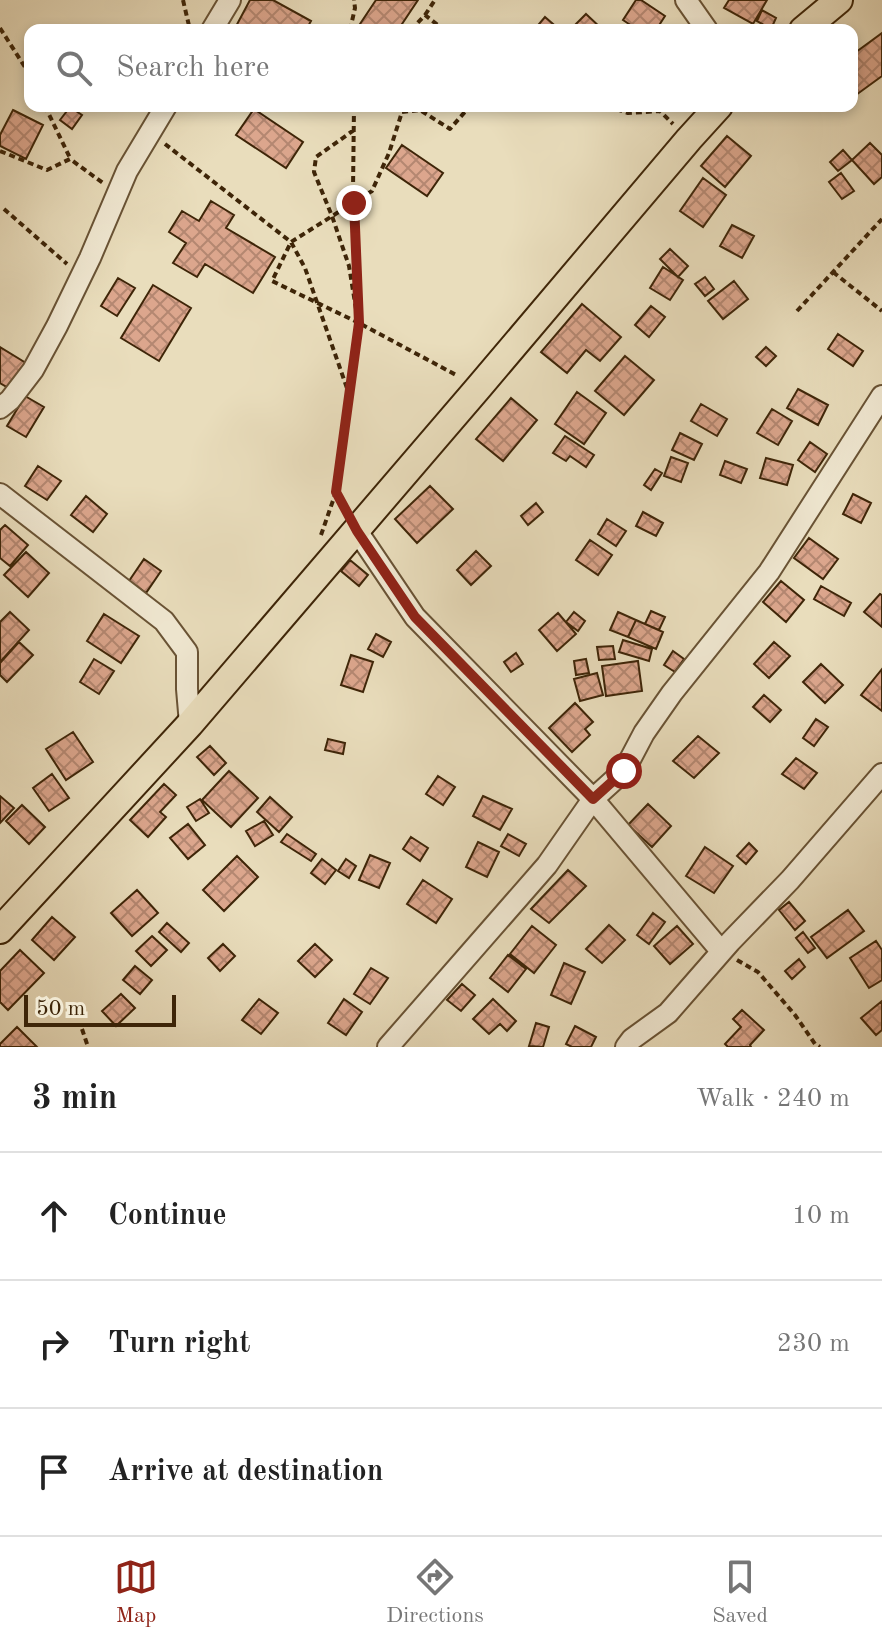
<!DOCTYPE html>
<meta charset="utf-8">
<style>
:root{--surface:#fff;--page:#f2f2f2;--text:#222;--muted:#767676;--line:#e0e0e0;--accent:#8f2418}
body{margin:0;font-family:"Old Standard TT",serif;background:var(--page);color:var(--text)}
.scale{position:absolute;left:24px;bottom:20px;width:152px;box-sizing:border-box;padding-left:8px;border:4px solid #3e2508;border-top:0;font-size:22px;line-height:28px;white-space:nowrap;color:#3e2508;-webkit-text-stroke:6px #f1e9d3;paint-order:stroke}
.stop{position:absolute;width:24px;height:24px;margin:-18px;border:6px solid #8f2418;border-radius:50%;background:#fff}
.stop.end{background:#8f2418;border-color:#fff;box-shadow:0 2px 8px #0008}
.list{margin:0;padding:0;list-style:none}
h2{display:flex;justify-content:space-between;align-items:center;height:104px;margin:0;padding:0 32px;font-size:34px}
h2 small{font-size:26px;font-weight:400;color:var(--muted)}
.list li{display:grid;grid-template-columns:52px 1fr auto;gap:24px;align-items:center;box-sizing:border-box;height:128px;padding:0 32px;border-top:2px solid var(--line)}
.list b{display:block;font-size:30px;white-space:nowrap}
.list em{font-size:26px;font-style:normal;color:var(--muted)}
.icon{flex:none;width:44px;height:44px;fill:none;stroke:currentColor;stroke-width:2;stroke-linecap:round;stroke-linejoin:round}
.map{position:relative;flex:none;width:882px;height:1047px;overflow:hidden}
.search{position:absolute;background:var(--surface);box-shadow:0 4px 12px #0003;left:24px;right:24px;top:24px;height:88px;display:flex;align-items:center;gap:20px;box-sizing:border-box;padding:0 28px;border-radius:16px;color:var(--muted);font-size:30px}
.sheet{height:488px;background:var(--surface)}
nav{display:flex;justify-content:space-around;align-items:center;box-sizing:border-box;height:112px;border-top:2px solid var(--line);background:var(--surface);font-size:22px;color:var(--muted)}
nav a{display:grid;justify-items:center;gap:4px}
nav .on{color:var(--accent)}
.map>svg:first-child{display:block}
.building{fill:url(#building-cross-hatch);stroke:#3e2508;stroke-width:2}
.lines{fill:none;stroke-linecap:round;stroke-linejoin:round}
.minor-casing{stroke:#695335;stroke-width:24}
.major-casing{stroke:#3e2508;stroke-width:30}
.path{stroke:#3e2508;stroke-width:4;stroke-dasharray:6 4;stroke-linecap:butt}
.minor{stroke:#f1e9d3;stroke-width:20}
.major{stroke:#e9ddbc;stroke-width:26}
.route{stroke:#8f2418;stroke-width:10}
</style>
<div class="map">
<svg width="882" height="1047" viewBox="0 0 882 1047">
<defs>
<pattern id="building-cross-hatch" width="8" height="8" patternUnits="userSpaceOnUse" patternTransform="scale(2)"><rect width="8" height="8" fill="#dca68d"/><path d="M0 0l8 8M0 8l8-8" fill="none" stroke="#b48771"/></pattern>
</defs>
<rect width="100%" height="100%" fill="#e9ddbc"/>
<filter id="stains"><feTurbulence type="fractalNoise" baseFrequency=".0025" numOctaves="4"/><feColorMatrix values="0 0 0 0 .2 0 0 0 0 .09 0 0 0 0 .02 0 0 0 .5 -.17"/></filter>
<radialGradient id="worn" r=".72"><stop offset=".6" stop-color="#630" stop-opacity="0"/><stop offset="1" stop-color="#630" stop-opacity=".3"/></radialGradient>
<path class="building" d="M250,0H273L311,21L306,30H234Z
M376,0H418L398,30H356Z
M636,0H641L665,16L656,30H638L623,20Z
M729,0H767L753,24L724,8Z
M762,10L776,18L771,29L757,21Z
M586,14L603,30H570Z
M545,17L560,30H534Z
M882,33V76L856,95L852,90V55Z
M70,107L82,115L72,129L60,120Z
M254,109L303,142L286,168L236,135Z
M13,110L43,125L26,159L0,146V135Z
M727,136L751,156L725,187L701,166Z
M870,143L882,155V177L874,184L852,160Z
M402,145L443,173L427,196L386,168Z
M843,150L852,160L838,171L830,162Z
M841,173L854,191L842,199L829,182Z
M703,178L726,195L703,227L680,211Z
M211,201L234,215L226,228L275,257L253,293L205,264L197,277L173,263L186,243L169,232L182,211L199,221Z
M732,225L754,236L742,258L720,246Z
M670,249L688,266L678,277L660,259Z
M663,267L683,280L670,300L650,288Z
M705,277L714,289L705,296L695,284Z
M118,278L135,288L117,316L101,306Z
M734,281L748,299L723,319L708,301Z
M153,285L191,308L159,361L121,338Z
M582,304L621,337L600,361L586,350L567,373L541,352Z
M651,306L665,317L649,337L635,325Z
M838,334L863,351L853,366L828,349Z
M0,347L26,363L10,389L0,383Z
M766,347L776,356L766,366L756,357Z
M625,356L654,380L624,415L595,391Z
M798,389L828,405L818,425L787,408Z
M577,392L606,413L584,444L555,424Z
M25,396L44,407L26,437L7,426Z
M511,398L537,420L503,461L476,439Z
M701,404L727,419L717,436L691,421Z
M772,409L792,421L778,445L757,433Z
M680,433L702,444L694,460L672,450Z
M565,436L594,455L586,467L570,456L566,461L553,453Z
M810,442L827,454L815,472L798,460Z
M671,457L688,463L681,482L664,476Z
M766,458L793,465L787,485L760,478Z
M725,461L747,469L741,483L720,475Z
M38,466L61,481L47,500L25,486Z
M655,469L662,473L651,490L644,485Z
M430,486L453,509L417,543L395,519Z
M853,494L871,503L861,523L843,514Z
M86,496L107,514L93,532L71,515Z
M536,503L543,512L528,525L521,516Z
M643,512L663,523L656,536L636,526Z
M607,519L626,531L616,546L598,534Z
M5,525L28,545L10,566L0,558V530Z
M809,538L838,559L823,579L794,558Z
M590,540L612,555L598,575L576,560Z
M476,551L491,566L471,585L457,570Z
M26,552L49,573L28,597L4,575Z
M144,559L161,571L146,593L129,581Z
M350,560L368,575L359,586L341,571Z
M781,581L804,600L786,622L763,602Z
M821,586L851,603L844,616L814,599Z
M880,594L882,595V627L864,612Z
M651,611L665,617L659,630L645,624Z
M10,612L29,630L0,662V622Z
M574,612L585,621L578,631L566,622Z
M618,612L636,620L628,637L610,630Z
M558,613L576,634L557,651L539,630Z
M104,614L139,636L121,663L87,641Z
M636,620L663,632L656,649L628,637Z
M376,634L391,642L383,657L368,649Z
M623,640L652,649L649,661L619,652Z
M19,642L33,655L7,682L0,675V663Z
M774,642L790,656L769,678L754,664Z
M613,646L615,659L599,660L597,647Z
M673,651L684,659L675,672L664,665Z
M516,653L523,664L511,672L504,662Z
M351,655L373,662L363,692L341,685Z
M94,659L114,671L99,694L80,682Z
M586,659L589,673L576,675L574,661Z
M638,661L642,691L606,696L602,666Z
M821,664L843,685L825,703L803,682Z
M882,669V711L861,695Z
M597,673L603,695L580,701L574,679Z
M764,695L781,710L770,722L753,707Z
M575,703L593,722L585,729L590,735L572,752L549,728Z
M816,719L828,727L814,746L803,738Z
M73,732L93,762L66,780L46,749Z
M698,736L719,753L694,778L673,761Z
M328,739L345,743L343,754L325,750Z
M210,746L226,763L214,775L197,757Z
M796,758L817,773L804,789L782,774Z
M229,771L258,798L231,827L202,800Z
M52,774L69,798L49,811L33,788Z
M438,776L455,787L443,805L426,794Z
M164,784L176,795L160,812L166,817L148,837L130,820Z
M0,796L14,808L0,823Z
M483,796L512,809L500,830L473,816Z
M270,797L292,817L279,832L257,812Z
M200,799L209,813L196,821L187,807Z
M648,804L671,826L652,847L628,825Z
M22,805L45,827L29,844L6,821Z
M264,821L273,835L255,846L246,831Z
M188,824L205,845L188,859L170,838Z
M287,834L316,854L311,861L281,842Z
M508,834L526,844L519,856L501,846Z
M411,837L428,848L420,861L403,849Z
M478,842L499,852L487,877L466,867Z
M749,843L757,851L746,864L737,856Z
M705,847L733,866L714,893L686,876Z
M370,855L390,863L379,888L359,880Z
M237,856L258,877L224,911L203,890Z
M322,859L336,870L325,884L311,873Z
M346,859L356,866L349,878L338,871Z
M568,870L586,886L549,923L531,909Z
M423,880L452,899L436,923L407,904Z
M137,890L158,913L132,936L111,913Z
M789,902L805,921L795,930L779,910Z
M848,910L864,931L827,958L811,937Z
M653,913L665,922L649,944L637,935Z
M52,917L75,937L54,960L32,940Z
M167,923L189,943L181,952L159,932Z
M609,925L625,940L602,963L586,949Z
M532,926L556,945L534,973L510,954Z
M677,926L693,944L670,964L654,946Z
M803,932L815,948L808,953L796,938Z
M152,936L167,950L151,966L136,951Z
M876,941L882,950V980L869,988L850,958Z
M223,944L235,956L220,971L208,958Z
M315,944L332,960L315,977L298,961Z
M20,950L44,973L8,1010L0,1002V971Z
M508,955L526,969L508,992L490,978Z
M799,959L805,967L792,979L785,971Z
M564,963L585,972L571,1004L551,995Z
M135,966L152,980L140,994L123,980Z
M371,968L388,978L370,1004L354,994Z
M462,984L475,995L461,1011L447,1000Z
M121,994L135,1008L116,1026L102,1011Z
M259,999L278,1013L261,1034L242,1020Z
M344,999L362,1012L346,1035L328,1023Z
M493,999L516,1021L507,1031L500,1024L489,1034L473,1019Z
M882,1001V1030L876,1035L861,1018Z
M742,1010L764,1030L750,1045L751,1047H728L725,1044L741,1027L733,1019Z
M536,1023L549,1027L543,1047L529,1046Z
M575,1026L596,1037L591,1047H572L566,1044Z
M17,1027L37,1047H0V1044Z"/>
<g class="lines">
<defs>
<path id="minor" d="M686,0L707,30
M212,30L230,0
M0,408L10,400L33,370L57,326L90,258L127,171L166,106
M0,494L164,621L187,652V689L190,724
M357,531L415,617L593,799L721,951
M388,1047L547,865L593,799L624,771L644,733L672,693L769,572L882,396
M626,1047L632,1039L668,1013L730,942L790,880L882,774"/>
<path id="major" d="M803,30L839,0
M0,930L190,724L479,387L689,139L719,106"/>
</defs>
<use href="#minor" class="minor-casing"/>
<use href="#major" class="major-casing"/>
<path class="path" d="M183,0L190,30
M425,15L435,0
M0,28L30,75
M350,30L355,8L354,0
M411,30L425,15L444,30
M45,106L70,158
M354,106L353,191L358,273L359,323L458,376
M394,106L402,112L420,110L450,129L470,106
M607,106L628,113L660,111L673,124
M354,130L316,157L314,172L332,216L349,266L356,309
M165,144L291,242L305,268L348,391
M0,151L47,170L70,159L103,183
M4,209L67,264
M833,272L882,311
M797,311L882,219
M345,509L336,492L359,323L272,281L291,242L372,191L389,153L402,112
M321,535L336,492
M737,960L758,972L795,1015L815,1044L820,1047
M82,1029L88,1047"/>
<use href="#minor" class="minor"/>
<use href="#major" class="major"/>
</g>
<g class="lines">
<path class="route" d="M354,203L359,323L336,492L357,531L415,617L593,799L624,771"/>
</g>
<rect width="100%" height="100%" filter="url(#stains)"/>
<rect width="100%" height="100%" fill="url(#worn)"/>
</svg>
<div class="scale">50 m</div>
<div class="stop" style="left:624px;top:771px"></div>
<div class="stop end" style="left:354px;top:203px"></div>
<div class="search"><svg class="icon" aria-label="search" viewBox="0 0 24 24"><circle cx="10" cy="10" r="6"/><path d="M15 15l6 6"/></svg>Search here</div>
</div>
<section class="sheet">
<h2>3 min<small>Walk · 240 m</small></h2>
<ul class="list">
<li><svg class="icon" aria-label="ahead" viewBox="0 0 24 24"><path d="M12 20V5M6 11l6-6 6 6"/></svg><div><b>Continue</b></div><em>10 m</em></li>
<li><svg class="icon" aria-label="right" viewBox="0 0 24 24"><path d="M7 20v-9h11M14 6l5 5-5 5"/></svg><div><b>Turn right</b></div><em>230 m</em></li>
<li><svg class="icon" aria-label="arrive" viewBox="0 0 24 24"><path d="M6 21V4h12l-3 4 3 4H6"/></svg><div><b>Arrive at destination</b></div></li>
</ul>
</section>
<nav>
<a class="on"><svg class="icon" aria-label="map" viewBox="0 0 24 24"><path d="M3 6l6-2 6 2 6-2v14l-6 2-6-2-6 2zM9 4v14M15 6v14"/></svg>Map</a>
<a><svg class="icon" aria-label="directions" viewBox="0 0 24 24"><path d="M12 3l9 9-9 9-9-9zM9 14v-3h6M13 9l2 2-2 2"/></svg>Directions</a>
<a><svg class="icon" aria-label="saved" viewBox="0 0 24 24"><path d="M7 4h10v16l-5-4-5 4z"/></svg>Saved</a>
</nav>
